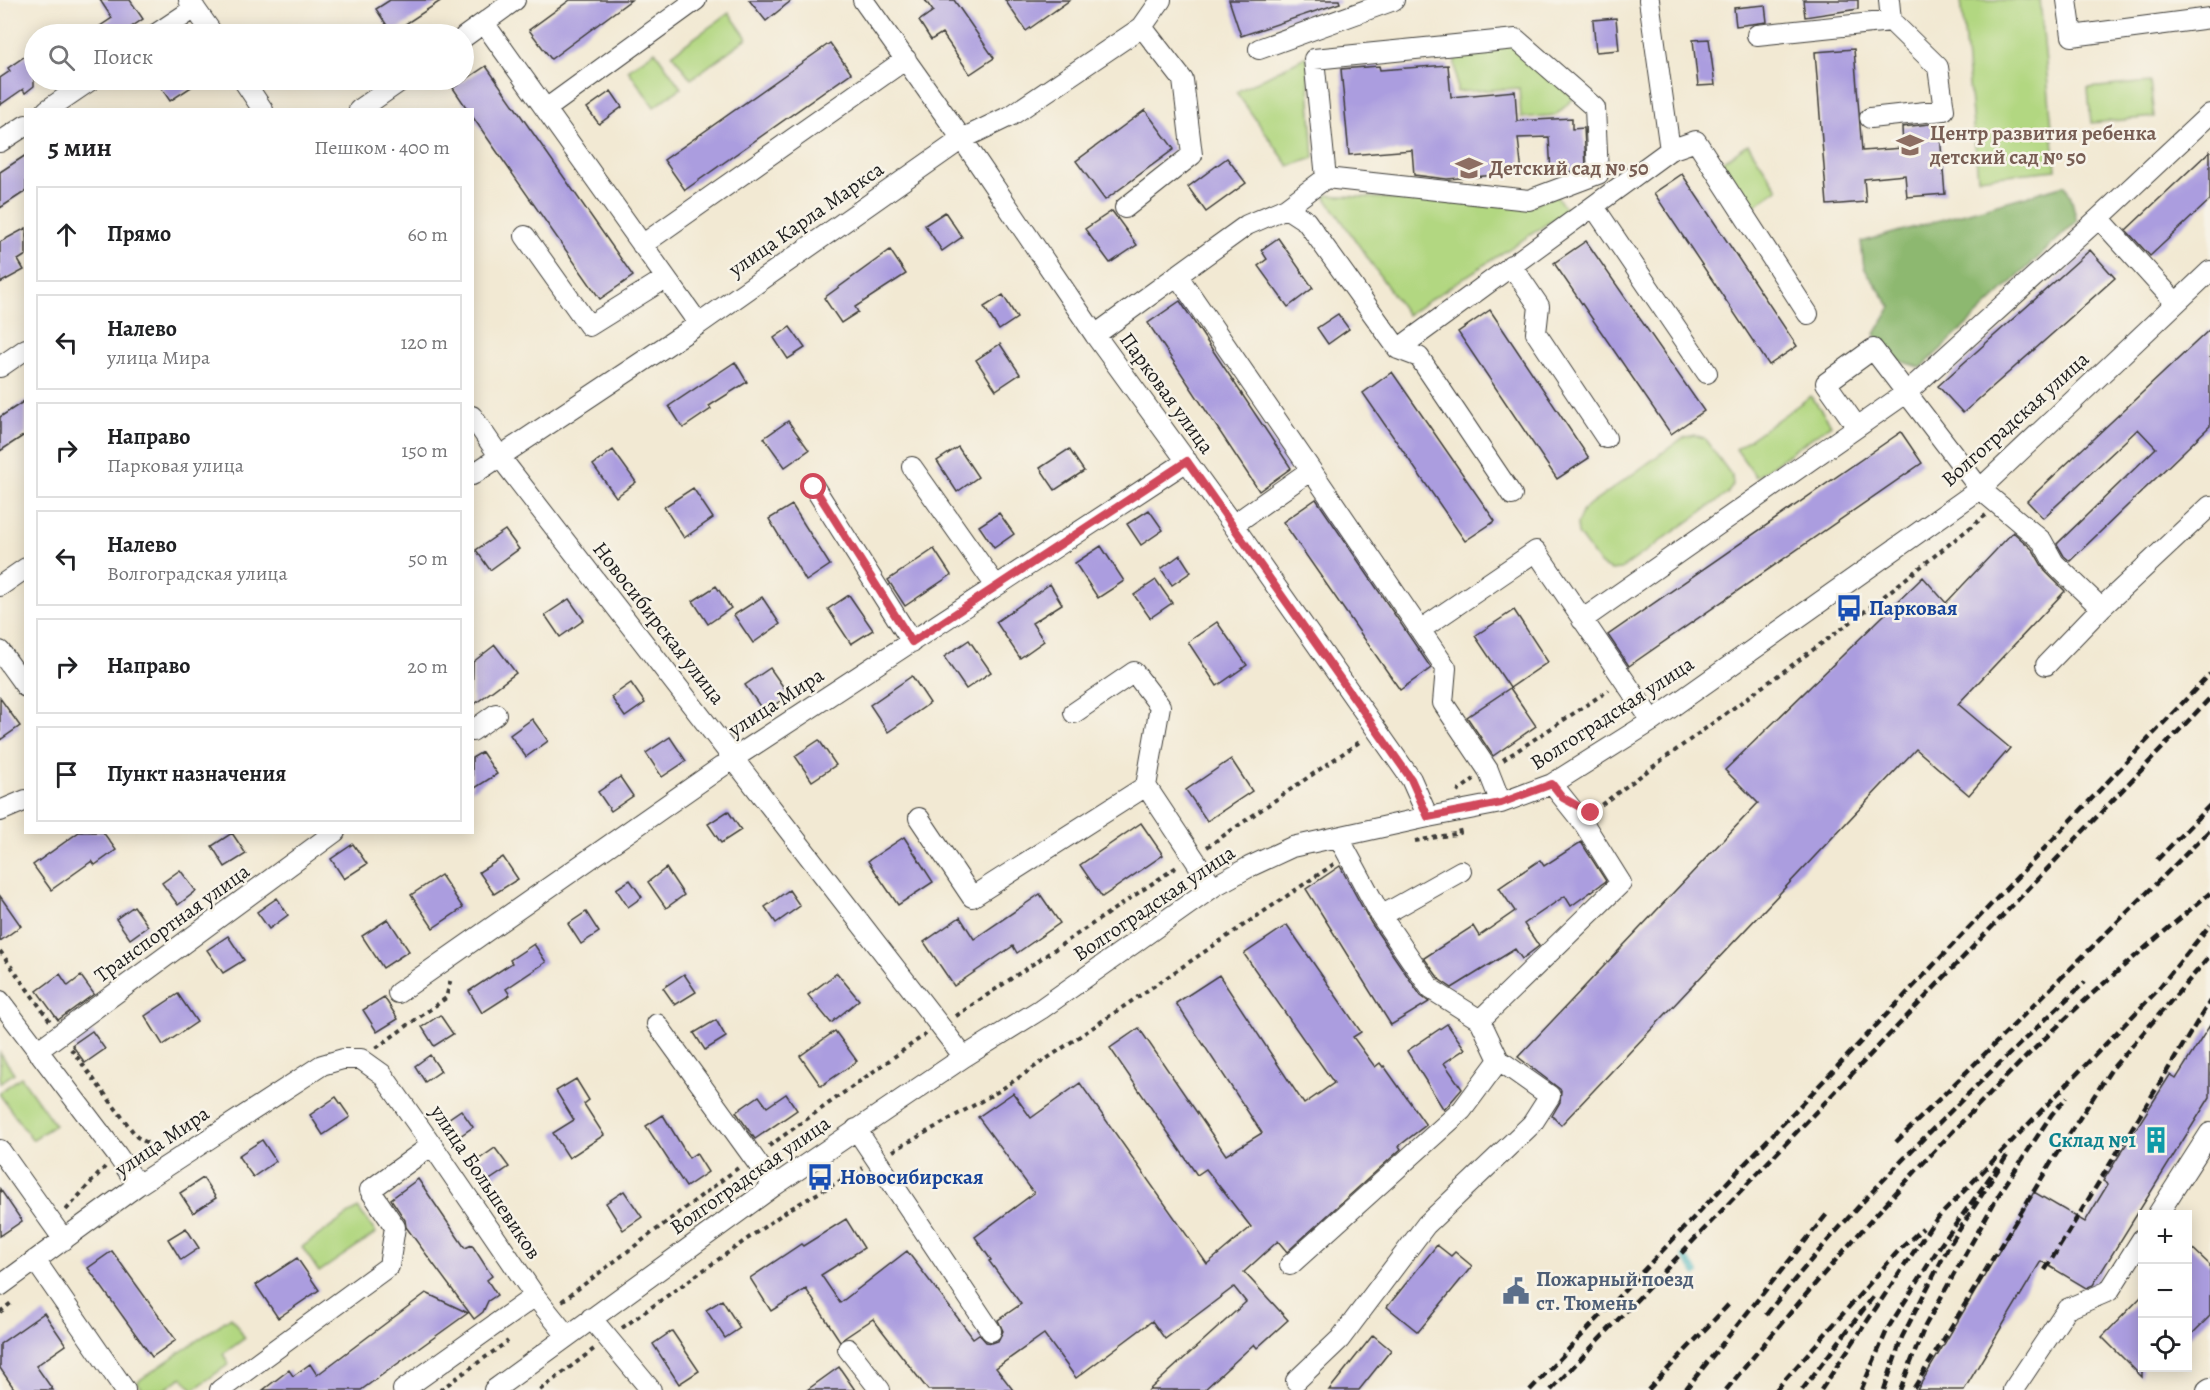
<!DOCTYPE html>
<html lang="ru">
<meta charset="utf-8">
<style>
:root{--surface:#fff;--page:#f2f2f2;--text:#202124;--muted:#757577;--line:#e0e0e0}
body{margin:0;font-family:Alegreya,serif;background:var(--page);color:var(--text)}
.controls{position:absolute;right:18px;bottom:18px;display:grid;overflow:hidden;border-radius:0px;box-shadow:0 3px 15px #0003}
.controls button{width:54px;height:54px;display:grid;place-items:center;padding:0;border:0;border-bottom:2px solid var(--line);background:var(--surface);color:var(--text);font:30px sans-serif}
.stop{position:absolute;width:18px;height:18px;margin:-14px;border:4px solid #d1495b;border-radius:50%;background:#fff}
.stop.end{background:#d1495b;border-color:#fff;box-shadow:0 2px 6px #0008}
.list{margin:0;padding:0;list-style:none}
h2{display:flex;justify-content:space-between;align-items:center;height:78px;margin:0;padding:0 24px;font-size:26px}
h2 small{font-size:20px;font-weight:400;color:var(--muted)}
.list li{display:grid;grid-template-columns:39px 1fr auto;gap:18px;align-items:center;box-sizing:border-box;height:96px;margin:0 12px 12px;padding:0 12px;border:2px solid var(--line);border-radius:0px}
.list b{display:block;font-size:22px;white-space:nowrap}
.list p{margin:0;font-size:20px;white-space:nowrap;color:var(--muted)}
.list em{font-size:20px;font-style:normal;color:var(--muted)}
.icon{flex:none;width:33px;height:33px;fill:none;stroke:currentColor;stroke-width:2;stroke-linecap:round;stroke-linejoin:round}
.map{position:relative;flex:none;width:2210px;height:1390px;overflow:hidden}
.search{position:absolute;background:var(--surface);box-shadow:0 3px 15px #0003;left:24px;top:24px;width:450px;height:66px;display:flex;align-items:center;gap:15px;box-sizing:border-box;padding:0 21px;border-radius:33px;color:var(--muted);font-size:22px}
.panel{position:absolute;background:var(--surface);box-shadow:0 3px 15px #0003;left:24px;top:108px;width:450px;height:726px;border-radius:0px}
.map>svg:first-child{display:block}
.green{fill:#b2d781;stroke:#677a4e;stroke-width:1.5}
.forest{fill:#8db86f;stroke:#546a46;stroke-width:1.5}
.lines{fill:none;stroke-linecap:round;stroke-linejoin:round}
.stream{stroke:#41b1b9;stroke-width:6}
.building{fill:#ab9ddf}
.minor-casing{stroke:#3c3b37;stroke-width:22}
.path{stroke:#3c3b37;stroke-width:4;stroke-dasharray:4.5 4.5;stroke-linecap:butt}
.minor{stroke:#fff;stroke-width:20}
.rail{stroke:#1c1c1c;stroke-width:4.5;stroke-dasharray:9 4.5;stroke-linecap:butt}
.route{stroke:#d1495b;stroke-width:8}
.labels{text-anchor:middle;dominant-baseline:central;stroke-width:5;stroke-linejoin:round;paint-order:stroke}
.education-label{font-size:21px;font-weight:bold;fill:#785e54;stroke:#f7f3e8;text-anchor:start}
.street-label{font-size:21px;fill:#1c1c1c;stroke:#f7f3e8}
.transit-label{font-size:21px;font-weight:bold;fill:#164399;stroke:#f7f3e8;text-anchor:start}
.culture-label{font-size:21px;font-weight:bold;fill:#0d838f;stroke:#f7f3e8;text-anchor:end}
.service-label{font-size:21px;font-weight:bold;fill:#4e5e75;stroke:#f7f3e8;text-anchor:start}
</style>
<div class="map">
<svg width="2210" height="1390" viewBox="0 0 2210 1390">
<rect width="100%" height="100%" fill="#f7f3e8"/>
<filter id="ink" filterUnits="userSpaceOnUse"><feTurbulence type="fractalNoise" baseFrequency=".0167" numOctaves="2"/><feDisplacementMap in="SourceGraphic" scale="12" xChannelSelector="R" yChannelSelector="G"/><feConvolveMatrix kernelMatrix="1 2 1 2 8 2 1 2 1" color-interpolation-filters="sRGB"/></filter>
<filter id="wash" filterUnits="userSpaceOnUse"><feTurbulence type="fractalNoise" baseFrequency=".008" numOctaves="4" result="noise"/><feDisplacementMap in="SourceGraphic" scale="24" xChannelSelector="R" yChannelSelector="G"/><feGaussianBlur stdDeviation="1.35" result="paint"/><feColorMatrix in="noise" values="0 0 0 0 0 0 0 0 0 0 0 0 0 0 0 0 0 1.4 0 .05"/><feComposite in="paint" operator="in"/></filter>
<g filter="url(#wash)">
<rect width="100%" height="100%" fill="#f2e9d3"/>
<path class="green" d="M1961,0H2040L2056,170L1978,178Z
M729,13L747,38L691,79L672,54Z
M1509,42L1574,98L1556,115L1521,118L1519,88L1457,92L1454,46Z
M655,51L681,88L654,107L628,70Z
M1307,56L1314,158L1289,166L1236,92Z
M2150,82L2154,117L2091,123L2088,88Z
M1748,144L1778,189L1751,208L1720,163Z
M1324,195L1529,206L1556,195L1567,211L1407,315Z
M1811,396L1831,424L1756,477L1736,449Z
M1694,435L1704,438L1732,476L1733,485L1727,494L1621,569L1610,570L1601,565L1578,534L1577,524L1583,510L1683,438Z
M0,1053L14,1073L0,1083Z
M21,1077L55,1125L32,1140L0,1095V1092Z
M358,1208L376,1233L319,1272L302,1247Z
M231,1317L245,1338L223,1354L229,1364L193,1390L182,1377L164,1390H143L137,1382Z"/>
<path class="forest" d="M2065,185L2071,197L2077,221L1921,368L1895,359L1875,334L1891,307L1864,268L1861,242Z"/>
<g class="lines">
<path class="stream" d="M1684,1257L1697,1273"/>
</g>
<g id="blocks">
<path class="building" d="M100,0H130L143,19L121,34H88L112,18Z
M390,0H442L392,33L376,9Z
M570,0H631L551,59L529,30Z
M749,0H792L766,21Z
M925,0H954L994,58L970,74L942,33L931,40L919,21L933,11Z
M1005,0H1070L1026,31Z
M1229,0H1339L1340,3L1241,36Z
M1803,0H1858V9L1805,17Z
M1765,5L1767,22L1736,26L1734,8Z
M1616,18L1619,50L1596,52L1593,20Z
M1709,39L1715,85L1698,86L1693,40Z
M830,43L851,73L685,190L664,160Z
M1854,49L1862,151L1903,148L1902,127L1939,123L1945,194L1907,197L1905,175L1864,179L1866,202L1827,205L1815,52Z
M34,50V86L25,93L23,89L0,105V78L10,71L8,68Z
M1448,65L1451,97L1515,91L1517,121L1572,118V129L1584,128L1586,166L1565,173L1551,174L1549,137L1518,138L1522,173L1447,179L1414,175L1412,150L1349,155L1341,69L1379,66L1380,70Z
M486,66L633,276L600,299L472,116V110H468L453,88Z
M156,80H202L170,101Z
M611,91L622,107L599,124L587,108Z
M1145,110L1174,149L1105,200L1076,161Z
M2210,151V200L2150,256L2126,230Z
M26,155V191L0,208V172Z
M1227,158L1246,183L1206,212L1188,187Z
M1682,174L1797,346L1769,365L1654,193Z
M1112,211L1137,245L1110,263L1085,229Z
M945,212L962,237L942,251L925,225Z
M26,228V255L18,260L24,270L0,283V242Z
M1278,238L1313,288L1288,307L1258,266L1267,259L1261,250Z
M1586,241L1704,411L1671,434L1554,263Z
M890,250L906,274L855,307L858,312L841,323L824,298Z
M2090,250L2115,278L1963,413L1938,386Z
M1003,295L1017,318L999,330L984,307Z
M1180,301L1291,468L1259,491L1148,323Z
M1490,310L1589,458L1557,479L1458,332Z
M1338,314L1349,329L1328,344L1317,328Z
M790,327L805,348L788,359L774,338Z
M2210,329V426L2070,561L2064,556L2057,544L2156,448L2138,429L2043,518L2027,501Z
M1000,344L1020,374L996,390L976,360Z
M735,362L747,382L709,406L711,409L683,428L669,406Z
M1392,372L1495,521L1465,541L1363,393Z
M26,400V434L0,451V417Z
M788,421L809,450L785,467L764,438Z
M1901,432L1922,463L1629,666L1608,635Z
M958,447L978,477L957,492L937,461Z
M1069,449L1084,471L1055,490L1040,468Z
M613,450L636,482L616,497L593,465Z
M693,488L713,518L684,538L664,507Z
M1316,499L1431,668L1400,690L1283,522Z
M792,505L830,565L806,581L769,519Z
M1149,510L1163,530L1141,545L1127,524Z
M999,513L1014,534L994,548L979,526Z
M505,530L519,549L490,570L476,550Z
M2013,532L2033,550L2045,571L2065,591L1958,704L2010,748L1969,795L1916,749L1561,1125L1552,1116L1560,1102L1561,1090L1518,1057L1758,803L1725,770L1923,577L1946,603Z
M1101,546L1124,581L1098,598L1075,563Z
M934,549L951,575L905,606L888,580Z
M1180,555L1191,572L1172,585L1161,569Z
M1156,580L1172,603L1150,618L1134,595Z
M1050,584L1062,604L1032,623L1044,641L1020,658L996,622Z
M716,586L731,608L708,624L693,601Z
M849,595L873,630L851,644L828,609Z
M762,597L780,624L753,643L734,615Z
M569,599L584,620L560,637L545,615Z
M1514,610L1548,662L1510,688L1475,636Z
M1217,622L1247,665L1217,686L1188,642Z
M969,640L991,672L966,689L944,657Z
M495,645L516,673L472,706L473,662Z
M770,668L789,695L764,712L745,685Z
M912,676L930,703L888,732L870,705Z
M631,683L645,703L625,717L611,697Z
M1510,688L1536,726L1493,756L1467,717Z
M0,698L20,726L0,740Z
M532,719L548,741L526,757L510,735Z
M670,737L686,761L662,777L646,753Z
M819,740L836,765L812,781L795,756Z
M482,752L497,774L472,790V758Z
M1231,759L1252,791L1207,821L1186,790Z
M620,777L633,796L611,811L598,792Z
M728,811L741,830L721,843L708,824Z
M1141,823L1163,855L1102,897L1080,865Z
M79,832H103L116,850L95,865L92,861L51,890L33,865Z
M232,833L246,854L225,867L212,846Z
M904,837L933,882L898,905L868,861Z
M1581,842L1606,881L1571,906L1565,896L1524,924L1539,946L1522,959L1515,949L1452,988L1440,980L1424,958L1473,926L1479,936L1515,911L1499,888L1540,860L1544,866Z
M353,844L367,864L344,879L331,859Z
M503,857L518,879L494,894L479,872Z
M1340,866L1371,923L1421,996L1429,1002L1391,1025L1306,889Z
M666,868L684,895L666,908L648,882Z
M180,870L196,891L178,905L162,883Z
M441,875L463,908L433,928L411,895Z
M630,880L642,897L628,907L616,889Z
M789,890L800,906L776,923L765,907Z
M1040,894L1060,923L1017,953L1013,946L954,986L924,942L960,917L974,939Z
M0,896L21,926L0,941Z
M277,898L288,915L269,929L257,912Z
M134,906L148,926L130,939L116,919Z
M586,912L599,932L581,944L568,924Z
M388,919L409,951L383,968L362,936Z
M1287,925L1361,1032L1353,1037L1375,1067L1380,1063L1383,1067L1384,1066L1426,1125L1399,1146L1401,1149L1287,1252L1278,1241L1244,1272L1288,1320L1257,1348L1254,1344L1204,1390H1149L1246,1302L1234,1287L1165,1339L1152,1321L1076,1378L1044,1334L996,1368L1013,1390H928L873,1319L840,1341L806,1289L771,1311L750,1278L801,1244L803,1246L846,1219L864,1248L821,1275L840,1303L907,1251L973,1338L979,1334L986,1342L992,1343L998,1341L1003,1331L998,1320L1021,1304L989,1261L991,1260L975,1237L1034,1193L978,1117L1013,1093L1031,1118L1080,1083L1207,1264L1251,1227L1206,1169L1197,1175L1110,1048L1139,1028L1226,1155L1262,1133L1176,1003L1219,975L1304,1104L1334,1083L1244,954Z
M228,936L244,960L223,973L207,950Z
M534,944L546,962L506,989L510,995L482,1013L469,991L512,963L510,960Z
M837,973L859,1000L831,1023L808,995Z
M60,974L68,986L81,976L94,994L58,1020L37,991Z
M684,974L696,992L675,1005L663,988Z
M178,994L197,1022L163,1045L145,1016Z
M384,997L398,1019L377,1032L363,1010Z
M440,1015L453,1034L434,1046L422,1027Z
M716,1020L726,1037L705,1050L694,1033Z
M1447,1024L1465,1049L1444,1063L1462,1089L1444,1110L1407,1051Z
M2210,1025V1097L2093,1285L2086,1288L2041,1261L1964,1390H1917L2034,1192L2085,1222L2108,1184L2103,1181L2170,1075L2176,1079Z
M92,1031L105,1049L85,1063L72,1045Z
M835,1031L857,1061L821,1086L800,1056Z
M430,1055L441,1071L425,1082L415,1066Z
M576,1079L589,1100L584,1104L604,1135L569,1158L553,1133L574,1120L556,1091Z
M786,1094L797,1110L755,1139L736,1112L759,1096L767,1107Z
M336,1097L350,1117L323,1135L310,1115Z
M461,1110L473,1127L457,1138L445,1121Z
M663,1115L689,1158L696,1153L708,1172L686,1187L646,1126Z
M262,1140L276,1161L253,1177L238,1156Z
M495,1148L509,1167L488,1181L475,1162Z
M203,1178L216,1198L193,1213L180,1193Z
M418,1179L465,1248L472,1245L492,1276L487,1280L497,1295L488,1301L483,1312L474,1319L406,1227L405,1220L391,1199Z
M0,1189L22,1221L0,1236Z
M624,1191L642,1217L623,1230L606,1203Z
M186,1228L199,1248L181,1260L168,1239Z
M2187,1243L2210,1265V1316L2187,1339Z
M1437,1245L1451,1256L1455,1252L1472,1266L1418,1332L1387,1307Z
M112,1251L176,1340L152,1357L88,1268Z
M297,1258L319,1290L278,1318L256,1285Z
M426,1293L468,1313L361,1390H263L289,1370L293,1376L310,1364L317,1375Z
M2142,1296V1377L2102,1337Z
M722,1300L740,1328L725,1338L706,1310Z
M44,1313L66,1345L36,1366L53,1390H15L0,1368V1344Z
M672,1331L699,1371L679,1384L653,1344Z
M1373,1335L1391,1350L1359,1390H1329Z
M839,1367L855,1390H807Z"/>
</g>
</g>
<g filter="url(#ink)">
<use href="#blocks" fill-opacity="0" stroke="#3c3b37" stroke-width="1.5"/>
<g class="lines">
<defs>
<path id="minor" d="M189,0L213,34
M863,0L962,139L1095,335L1233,525L1411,779L1428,817
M2067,0L2072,36L2210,18
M484,23L699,324
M156,34L195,8
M1757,35L1891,21
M464,37L515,0
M1259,49L1394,0
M243,80L263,110
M546,109L696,0
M47,110L91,80
M359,110L402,80
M1870,118L1944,110L1938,67L1891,21L1889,0
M0,142L26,125
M1670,150L1696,141L1808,314
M1594,207L1707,373
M1125,208L1192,155L1183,80L1142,27
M1286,208L1326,178L1529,200L1598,174L1595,108L1516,39L1314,59L1326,178
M2099,218L2176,303
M525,236L589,326L666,278
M642,245L906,59
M1511,265L1539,306L1536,333L1606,438
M1177,275L1311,470L1233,525
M1095,335L1247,225L1286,208L1306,221L1398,349L1419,357L1512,495
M1398,349L1670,150L1649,0
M0,367L26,349
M472,416L500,457L964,1057
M1857,427L1826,383L1873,349L1980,489L2042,541L2054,563L2101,608L2046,665
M912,467L996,586
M1311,470L1446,668L1443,703L1488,770L1501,803
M472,475L699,324L962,139L1012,115L1142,27L1161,0
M814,487L912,642
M0,586L26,568
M2101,608L2210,506
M1582,620L1906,393L2099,218L2210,114
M1420,630L1536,551L1652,721
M0,651L26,687
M1074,713L1134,672L1160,706L1146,786
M472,731L496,714
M0,811L26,800
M919,818L972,897L1146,786L1213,887
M1339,838L1381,916L1461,871
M398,993L734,758L1187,461
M0,1001L117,1155L138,1185
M1480,1020L1621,883L1584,824L1552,784
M657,1024L774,1186
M37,1051L335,832
M856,1129L991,1331
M0,1150L64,1240
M2158,1214L2210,1133
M35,1260L125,1390
M1290,1265L1462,1110L1499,1060L1480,1020L1431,989L1381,916
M0,1286L138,1185L322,1065L343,1059H361L382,1074L432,1145L535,1296L567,1336
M591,1318L651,1390
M848,1349L880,1390
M1296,1381L1340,1339L1426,1225L1532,1124L1550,1096L1499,1060
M220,1390L389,1266L395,1227L370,1190L432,1145
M403,1390L535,1296
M494,1390L774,1186L964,1057L1041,1009L1213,887L1249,867L1292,847L1428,817L1501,803L1552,784L1652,721L1980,489L2210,271
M2013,1390L2067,1309L2109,1291L2142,1239
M2207,1390L2210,1388"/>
</defs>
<use href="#minor" class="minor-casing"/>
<path class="path" d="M1503,760L1609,690
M1457,792L1474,779
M1594,810L1855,619L1986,515
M1415,841L1460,833L1459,829
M1207,847L1361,741
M0,951L50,1021
M956,1016L1178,866
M376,1048L446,998L451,978
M71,1049L137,1137L160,1150
M769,1146L926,1034
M893,1151L999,1091L1334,864
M66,1210L105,1167
M562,1301L738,1168
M0,1312L11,1303
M622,1328L788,1210L863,1168
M440,1390L508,1341
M540,1390L594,1349"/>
<use href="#minor" class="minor"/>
<path class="rail" d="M2157,860L2210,805
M1896,1142L2210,830
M2045,1270L2210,1001
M1766,1315C1861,1194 1974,1087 2085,982
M1914,1388L2057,1153L2111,1070L2210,956
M1530,1390L2210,674
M1551,1390L2210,698
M1648,1390L1731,1302
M1685,1390L1827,1214
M1726,1390C1840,1251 1961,1115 2093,993C2131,959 2171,926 2210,893
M1776,1390L1899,1250L1923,1228
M1802,1390L1873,1297
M1821,1390L1933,1223L2154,994L2210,925
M1861,1390L1888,1328L1940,1246L1998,1166
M1884,1390L1902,1337L1949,1246L2008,1154
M1900,1390L1925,1326L1998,1196L2052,1114L2067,1097"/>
</g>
</g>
<g class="lines" filter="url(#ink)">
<path class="route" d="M814,487L912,642L1187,461L1411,779L1428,817L1501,803L1552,784L1563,798L1591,813"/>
</g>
<defs>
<symbol id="school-bare" viewBox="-9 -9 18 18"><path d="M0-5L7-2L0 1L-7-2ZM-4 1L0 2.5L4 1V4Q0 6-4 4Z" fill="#8d6e63" stroke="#f7f3e8" stroke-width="2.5" paint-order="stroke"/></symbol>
<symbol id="bus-bare" viewBox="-9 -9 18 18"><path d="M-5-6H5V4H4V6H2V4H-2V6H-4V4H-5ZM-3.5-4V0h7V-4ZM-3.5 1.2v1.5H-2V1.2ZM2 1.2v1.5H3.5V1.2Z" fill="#1a4fb4" stroke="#f7f3e8" stroke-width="2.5" paint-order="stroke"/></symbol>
<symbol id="building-bare" viewBox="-9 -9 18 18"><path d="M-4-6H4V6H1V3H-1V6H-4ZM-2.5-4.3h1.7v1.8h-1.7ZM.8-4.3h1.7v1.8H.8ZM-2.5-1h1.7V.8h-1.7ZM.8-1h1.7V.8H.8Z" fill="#0f9aa8" stroke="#f7f3e8" stroke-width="2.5" paint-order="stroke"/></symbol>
<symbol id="civic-bare" viewBox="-9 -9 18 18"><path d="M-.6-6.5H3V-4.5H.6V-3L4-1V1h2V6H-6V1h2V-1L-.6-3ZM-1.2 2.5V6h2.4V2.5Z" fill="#5c6f8a" stroke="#f7f3e8" stroke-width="2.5" paint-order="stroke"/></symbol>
</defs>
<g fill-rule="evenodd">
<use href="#school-bare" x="1891" y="126" width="38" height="38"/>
<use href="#school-bare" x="1450" y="149" width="38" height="38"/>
<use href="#bus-bare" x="1830" y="589" width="38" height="38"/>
<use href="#building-bare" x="2137" y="1121" width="38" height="38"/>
<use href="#bus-bare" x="801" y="1158" width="38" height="38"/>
<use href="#civic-bare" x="1497" y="1272" width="38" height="38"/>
</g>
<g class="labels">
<g class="education-label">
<text x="1930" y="133">Центр развития ребенка<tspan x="1930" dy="24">детский сад № 50</tspan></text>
<text x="1489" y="168">Детский сад № 50</text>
</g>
<g class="street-label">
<text transform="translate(806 219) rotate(-35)">улица Карла Маркса</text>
<text transform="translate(1167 393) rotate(54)">Парковая улица</text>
<text transform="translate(2015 419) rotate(-42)">Волгоградская улица</text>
<text transform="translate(659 623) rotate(52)">Новосибирская улица</text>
<text transform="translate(776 702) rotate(-33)">улица Мира</text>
<text transform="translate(1612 713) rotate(-33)">Волгоградская улица</text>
<text transform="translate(1154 903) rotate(-34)">Волгоградская улица</text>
<text transform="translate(172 923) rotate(-36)">Транспортная улица</text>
<text transform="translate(162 1141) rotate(-34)">улица Мира</text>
<text transform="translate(750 1175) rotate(-35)">Волгоградская улица</text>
<text transform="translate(486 1182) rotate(56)">улица Большевиков</text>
</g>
<g class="transit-label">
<text x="1869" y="608">Парковая</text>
<text x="840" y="1177">Новосибирская</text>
</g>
<g class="culture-label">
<text x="2136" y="1140">Склад №1</text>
</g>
<g class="service-label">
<text x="1536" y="1279">Пожарный поезд<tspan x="1536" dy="24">ст. Тюмень</tspan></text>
</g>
</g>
</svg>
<div class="controls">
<button>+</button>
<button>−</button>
<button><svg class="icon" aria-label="locate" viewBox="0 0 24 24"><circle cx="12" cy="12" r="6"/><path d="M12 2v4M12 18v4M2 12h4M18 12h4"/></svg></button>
</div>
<div class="stop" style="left:814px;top:487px"></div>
<div class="stop end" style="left:1591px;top:813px"></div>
<div class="search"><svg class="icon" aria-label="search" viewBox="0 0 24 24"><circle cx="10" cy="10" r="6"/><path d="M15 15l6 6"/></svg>Поиск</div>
<section class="panel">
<h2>5 мин<small>Пешком · 400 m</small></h2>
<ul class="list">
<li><svg class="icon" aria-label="ahead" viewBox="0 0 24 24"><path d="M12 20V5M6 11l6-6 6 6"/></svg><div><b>Прямо</b></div><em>60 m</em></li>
<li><svg class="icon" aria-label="left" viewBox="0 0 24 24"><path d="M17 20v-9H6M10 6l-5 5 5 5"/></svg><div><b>Налево</b><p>улица Мира</p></div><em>120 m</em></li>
<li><svg class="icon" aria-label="right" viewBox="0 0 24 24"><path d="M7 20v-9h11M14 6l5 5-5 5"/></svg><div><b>Направо</b><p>Парковая улица</p></div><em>150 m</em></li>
<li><svg class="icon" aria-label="left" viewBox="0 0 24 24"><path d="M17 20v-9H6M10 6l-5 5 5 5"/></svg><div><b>Налево</b><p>Волгоградская улица</p></div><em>50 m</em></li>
<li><svg class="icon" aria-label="right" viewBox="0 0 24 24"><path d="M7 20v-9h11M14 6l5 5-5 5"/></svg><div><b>Направо</b></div><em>20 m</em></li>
<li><svg class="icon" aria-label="arrive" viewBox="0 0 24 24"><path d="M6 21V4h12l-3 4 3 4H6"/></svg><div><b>Пункт назначения</b></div></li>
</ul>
</section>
</div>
